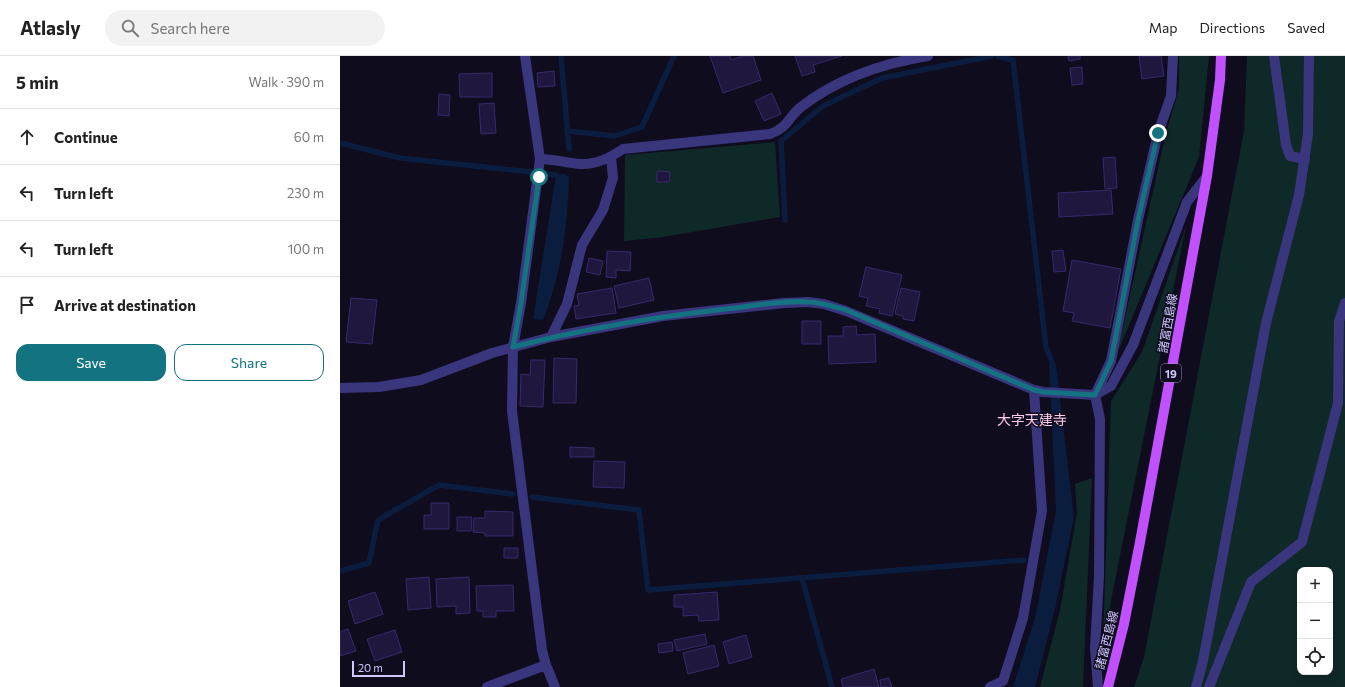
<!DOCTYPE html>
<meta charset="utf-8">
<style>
:root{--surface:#fff;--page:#f2f2f2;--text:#222;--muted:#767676;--line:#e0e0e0;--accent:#137380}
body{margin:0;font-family:Commissioner,"Noto Sans JP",sans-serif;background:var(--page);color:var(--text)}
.controls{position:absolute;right:12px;bottom:12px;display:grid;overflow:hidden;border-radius:8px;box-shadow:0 2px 10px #0003}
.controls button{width:36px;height:36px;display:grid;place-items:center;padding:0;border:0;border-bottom:1px solid var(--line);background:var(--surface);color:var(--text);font:20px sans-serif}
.scale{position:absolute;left:12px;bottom:10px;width:53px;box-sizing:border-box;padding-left:4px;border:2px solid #d0c9ff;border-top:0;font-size:11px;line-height:14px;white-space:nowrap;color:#d0c9ff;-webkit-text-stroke:3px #0f0c1e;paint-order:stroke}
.stop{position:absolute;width:12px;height:12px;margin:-9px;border:3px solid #137380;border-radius:50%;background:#fff}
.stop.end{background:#137380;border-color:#fff;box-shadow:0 1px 4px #0008}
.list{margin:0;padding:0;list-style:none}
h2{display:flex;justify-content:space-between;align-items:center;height:52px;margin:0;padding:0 16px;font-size:17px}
h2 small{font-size:13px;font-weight:400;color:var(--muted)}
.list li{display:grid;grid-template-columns:26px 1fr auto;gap:12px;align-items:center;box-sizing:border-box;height:56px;padding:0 16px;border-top:1px solid var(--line)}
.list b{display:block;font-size:15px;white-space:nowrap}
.list em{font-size:13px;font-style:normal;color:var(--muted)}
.actions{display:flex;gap:8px;padding:12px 16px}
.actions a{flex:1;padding:9px 0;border:1px solid var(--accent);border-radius:12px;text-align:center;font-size:14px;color:var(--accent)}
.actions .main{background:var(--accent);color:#fff}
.icon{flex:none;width:22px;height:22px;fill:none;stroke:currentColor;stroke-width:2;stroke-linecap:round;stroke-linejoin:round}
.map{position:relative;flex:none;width:1005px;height:631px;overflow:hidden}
header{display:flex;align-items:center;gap:24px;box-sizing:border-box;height:56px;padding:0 20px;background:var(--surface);border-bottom:1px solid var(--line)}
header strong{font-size:19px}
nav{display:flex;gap:22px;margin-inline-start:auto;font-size:14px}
.search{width:280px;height:36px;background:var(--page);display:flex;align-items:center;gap:10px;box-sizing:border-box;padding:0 14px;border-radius:22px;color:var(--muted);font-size:15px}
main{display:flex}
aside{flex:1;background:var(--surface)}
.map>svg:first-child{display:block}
.green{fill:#0f2828;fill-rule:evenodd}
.water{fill:#0a1d3f}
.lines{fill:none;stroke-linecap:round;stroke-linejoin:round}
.stream{stroke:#0a1d3f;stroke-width:5.5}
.building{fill:#20173f;stroke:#37296c}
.minor{stroke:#3a367e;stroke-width:10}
.major{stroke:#c150ff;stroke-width:10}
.route{stroke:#137380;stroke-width:5}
.labels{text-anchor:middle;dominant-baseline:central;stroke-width:3;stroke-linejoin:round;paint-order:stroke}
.shield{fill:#0f0c1e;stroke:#9690bc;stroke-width:1}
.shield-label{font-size:11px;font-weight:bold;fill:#d0c9ff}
.street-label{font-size:12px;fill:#d0c9ff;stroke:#0f0c1e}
.quarter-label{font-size:14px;fill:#ffcbeb;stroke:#0f0c1e}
</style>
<header>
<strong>Atlasly</strong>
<div class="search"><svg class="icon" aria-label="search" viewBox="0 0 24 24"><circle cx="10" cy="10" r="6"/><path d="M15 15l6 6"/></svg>Search here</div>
<nav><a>Map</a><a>Directions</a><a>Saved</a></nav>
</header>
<main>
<aside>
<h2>5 min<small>Walk · 390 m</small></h2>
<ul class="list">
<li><svg class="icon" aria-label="ahead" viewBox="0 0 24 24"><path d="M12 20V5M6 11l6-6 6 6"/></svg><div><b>Continue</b></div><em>60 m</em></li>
<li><svg class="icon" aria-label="left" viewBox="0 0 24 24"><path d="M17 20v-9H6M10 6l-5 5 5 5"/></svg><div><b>Turn left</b></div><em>230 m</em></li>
<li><svg class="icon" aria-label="left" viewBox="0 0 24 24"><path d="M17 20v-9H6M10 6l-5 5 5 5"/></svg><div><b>Turn left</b></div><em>100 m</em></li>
<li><svg class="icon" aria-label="arrive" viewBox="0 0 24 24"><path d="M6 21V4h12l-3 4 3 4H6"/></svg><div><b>Arrive at destination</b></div></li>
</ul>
<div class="actions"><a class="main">Save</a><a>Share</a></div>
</aside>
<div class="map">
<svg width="1005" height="631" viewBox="0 0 1005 631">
<rect width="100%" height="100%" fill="#0f0c1e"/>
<path class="green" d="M839,0H869L859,101L777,298L825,81L839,32Z
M907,0H1005V631H794L804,601L904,75ZM960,514H990V616H960Z
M435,86L440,161L323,181L284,185L285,99Z
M846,170L763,585L771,345L802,296Z
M752,422L743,631H700L720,554L737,457L735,428Z"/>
<path class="water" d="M225,118L229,121C228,169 221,220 203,264L193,263L216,119Z
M709,308L716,309L734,461L715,553L695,631H673L695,562L716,455Z"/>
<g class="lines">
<path class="stream" d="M221,0L229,93
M658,0L673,4L706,291L713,309
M227,75L275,80L302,71L334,0
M0,87L60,102L192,116
M207,118L216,119
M445,164L441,85L483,50L542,22L652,0
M192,441L299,454L308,534L684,504
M0,515L29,507L38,464L99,429L173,438
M462,522L492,631"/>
</g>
<path class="building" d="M370,0H390L391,4L403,0H413L421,24L383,37Z
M455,0H502L473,9L475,16L462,20Z
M728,0H740V3L729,5Z
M799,0H821L824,20L802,23Z
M742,11L743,28L732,29L730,12Z
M214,15L215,30L198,31L197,17Z
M152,17V41H120L119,18Z
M432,37L441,58L424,65L415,45Z
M99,38L110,39L109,60L98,59Z
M154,47L156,77L141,78L139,48Z
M775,101L777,132L765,133L763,102Z
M317,115L330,116L329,126H317Z
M771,134L773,158L719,161L718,137Z
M723,194L726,215L714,216L712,195Z
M267,195L291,196L290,215L276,214V222L266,221Z
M249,202L263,205L260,219L246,216Z
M732,204L781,213L770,272L732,265L734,257L723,255Z
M526,211L562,219L552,260L539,257L540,253L526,250L528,242L519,240Z
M309,222L314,244L279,252L274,230Z
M272,232L276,257L236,263L234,250L239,249L237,238Z
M561,232L580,236L574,265L563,263V260L555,258Z
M11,242L37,244L32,288L6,286Z
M462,265H481V288H462Z
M516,270L517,279L535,278L536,306L489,308L488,280H503V271Z
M214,302L237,303L236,347H213Z
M191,304H205L203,351L180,350L181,318L190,319Z
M230,391L254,392V401H230Z
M254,405L285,406L284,432L253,431Z
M91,447H109V473H84V459H91Z
M145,455L173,456V480H145V477L133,476L134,462H145Z
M117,461H132L131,475H117Z
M164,492H178V502H164Z
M89,521L91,552L68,554L66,523Z
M129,521L130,557L116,558V550L97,551L96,523Z
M173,529L174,555H156V561H143V555H137L136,530Z
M35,536L43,558L15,568L8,545Z
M377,536L379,564L359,565L358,559L343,560V551H334V539Z
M8,573L16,595L0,600V576Z
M55,574L62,596L35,605L27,583Z
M365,578L367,588L337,595L334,584Z
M406,579L412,601L389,608L383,586Z
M332,586L333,595L319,597L318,588Z
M374,589L379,610L348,618L343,597Z
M534,613L539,631H503L501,623Z
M549,622L552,631H541L540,624Z"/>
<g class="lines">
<path class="minor" d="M185,0L200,103L181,247L173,291L172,355L202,594L206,609L215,631
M934,0L946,89L950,100L965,103
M200,103C215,103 226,107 240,108C256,109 270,102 283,93L430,78C448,72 448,61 461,51C497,23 544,7 588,0
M211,281L227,248L242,189L263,154L273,122L271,101
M0,332L39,331L81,324L152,297L211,281L323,260L444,247L468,246L484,248L506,255L694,334L703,336L755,339L771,330L793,289L847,146L867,120
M147,631L206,609
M650,631L663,625L683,562L702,455L694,334
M758,631L755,592L759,520L760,363L755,339L771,305L798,164L818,77L831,40L833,0
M856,631L863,605L926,267L959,139L968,78L969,0
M869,631L911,526L962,486L998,347L999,265L1005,247"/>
<path class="major" d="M768,631L784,568L800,486L867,120L880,24L881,0"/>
</g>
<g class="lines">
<path class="route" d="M199,121L181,247L173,291C243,273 314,261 386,253C413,250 441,244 468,246C481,246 494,251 506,254L694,334L703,336L755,339L771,305L798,164L818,77"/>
</g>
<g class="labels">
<rect class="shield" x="821" y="308" width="20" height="18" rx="3"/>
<g class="shield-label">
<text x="831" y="317">19</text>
</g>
<g class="street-label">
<text transform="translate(827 267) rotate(-80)">諸富西島線</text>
<text transform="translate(766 584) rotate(-76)">諸富西島線</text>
</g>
<g class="quarter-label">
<text x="692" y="363">大字天建寺</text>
</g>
</g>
</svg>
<div class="controls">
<button>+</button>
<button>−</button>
<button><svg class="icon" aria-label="locate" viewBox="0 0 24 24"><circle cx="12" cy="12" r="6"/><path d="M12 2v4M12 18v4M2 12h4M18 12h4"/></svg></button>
</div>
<div class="scale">20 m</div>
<div class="stop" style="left:199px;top:121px"></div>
<div class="stop end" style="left:818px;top:77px"></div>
</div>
</main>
